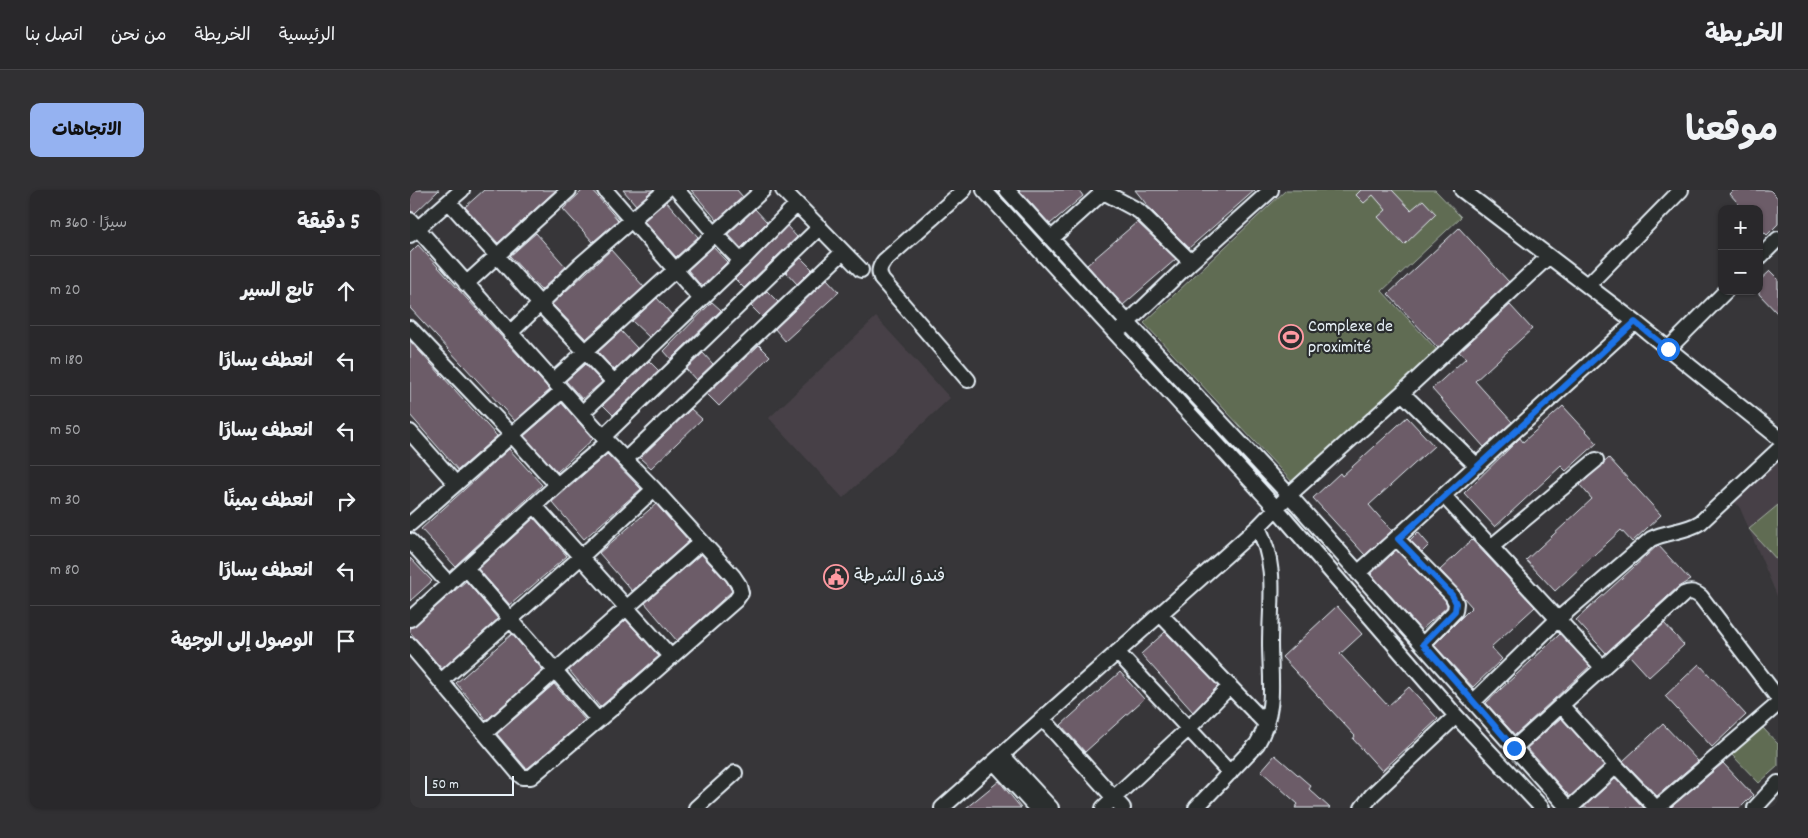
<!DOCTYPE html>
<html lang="ar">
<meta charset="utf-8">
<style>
:root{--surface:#29282b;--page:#313033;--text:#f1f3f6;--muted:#a5a6a9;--line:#454447;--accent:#95b2f1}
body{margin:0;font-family:Dekko,"Playpen Sans Arabic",sans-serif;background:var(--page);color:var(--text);direction:rtl}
.controls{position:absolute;right:15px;top:15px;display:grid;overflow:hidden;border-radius:10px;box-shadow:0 1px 4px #0004}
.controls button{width:45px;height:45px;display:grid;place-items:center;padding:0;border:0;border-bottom:1px solid var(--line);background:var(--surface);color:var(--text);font:25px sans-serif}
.scale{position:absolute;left:15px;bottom:12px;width:89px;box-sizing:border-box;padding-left:5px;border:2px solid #e8f1f8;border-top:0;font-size:14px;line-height:18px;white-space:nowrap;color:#e8f1f8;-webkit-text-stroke:4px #2a2d2e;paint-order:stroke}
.stop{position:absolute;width:15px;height:15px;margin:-11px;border:4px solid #1a73e8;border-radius:50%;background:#fff}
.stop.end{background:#1a73e8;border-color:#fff;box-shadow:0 1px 5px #0008}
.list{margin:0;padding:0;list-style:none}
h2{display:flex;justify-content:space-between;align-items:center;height:65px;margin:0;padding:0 20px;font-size:21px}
h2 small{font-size:16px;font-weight:400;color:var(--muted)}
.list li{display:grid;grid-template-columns:32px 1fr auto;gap:15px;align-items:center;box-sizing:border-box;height:70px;padding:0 20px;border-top:1px solid var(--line)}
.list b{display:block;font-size:19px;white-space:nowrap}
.list em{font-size:16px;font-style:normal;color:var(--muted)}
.icon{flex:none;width:28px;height:28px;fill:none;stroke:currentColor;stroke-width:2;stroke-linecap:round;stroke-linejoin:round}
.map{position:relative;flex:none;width:1368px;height:618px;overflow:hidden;direction:ltr;border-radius:10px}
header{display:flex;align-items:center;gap:30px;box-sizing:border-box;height:70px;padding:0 25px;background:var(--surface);border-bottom:1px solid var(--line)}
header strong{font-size:24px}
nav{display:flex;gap:28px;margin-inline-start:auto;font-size:18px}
.intro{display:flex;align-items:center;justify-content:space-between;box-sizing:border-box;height:120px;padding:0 30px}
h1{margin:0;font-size:35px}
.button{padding:12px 22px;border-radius:10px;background:var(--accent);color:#111;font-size:18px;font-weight:700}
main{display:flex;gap:30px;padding:0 30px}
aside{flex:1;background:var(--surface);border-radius:10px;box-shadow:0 1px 4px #0004}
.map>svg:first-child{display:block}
.built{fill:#474147}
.green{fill:#616c52;stroke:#a4aea5}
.building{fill:#6c5c67;stroke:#e8f1f8}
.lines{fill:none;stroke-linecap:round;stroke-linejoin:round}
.minor-casing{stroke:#e8f1f8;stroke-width:18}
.minor{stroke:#2a2d2e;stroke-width:14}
.route{stroke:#1a73e8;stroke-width:6}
.labels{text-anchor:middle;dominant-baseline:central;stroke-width:4.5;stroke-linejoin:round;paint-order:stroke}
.poi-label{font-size:18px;fill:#e8f1f8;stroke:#2a2d2e;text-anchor:start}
</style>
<header>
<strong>الخريطة</strong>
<nav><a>الرئيسية</a><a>الخريطة</a><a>من نحن</a><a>اتصل بنا</a></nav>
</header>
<div class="intro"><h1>موقعنا</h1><a class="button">الاتجاهات</a></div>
<main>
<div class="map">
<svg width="1368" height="618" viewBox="0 0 1368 618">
<rect width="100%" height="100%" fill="#373639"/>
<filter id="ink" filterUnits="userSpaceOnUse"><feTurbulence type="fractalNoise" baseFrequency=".02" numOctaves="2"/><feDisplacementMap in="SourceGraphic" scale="10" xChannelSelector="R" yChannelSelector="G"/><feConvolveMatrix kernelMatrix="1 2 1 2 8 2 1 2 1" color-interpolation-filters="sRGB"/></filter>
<g filter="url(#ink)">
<path class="built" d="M466,127L540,208L433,308L359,228Z
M1368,266V408L1330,318L1324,311Z"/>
<path class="green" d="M876,0H1025L1051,27L972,101L1027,160L884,294L734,133Z
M1368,315V371L1339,339Z
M1352,537L1368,554V576L1349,593L1322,565Z"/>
<path class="building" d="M0,0H29L5,23L0,21Z
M74,0H146L88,53L55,17Z
M173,0H182L208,30L183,52L153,19Z
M213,0H243L226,15Z
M281,0H327L333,7L307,30Z
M609,0H669L673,6L640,34Z
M725,0H845L779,58L741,20Z
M951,0H982L1001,20L1013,10L1026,24L994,55L968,27L976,20L963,5L954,13L946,5Z
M1324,0H1360L1368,8V34L1357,45L1349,37V19H1333L1320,4Z
M256,11L288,47L266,67L234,31Z
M345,19L357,32L331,58L318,44Z
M727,32L766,69L713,115L677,75Z
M377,36L387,47L334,98L325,89Z
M1049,38L1099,92L1028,158L978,104Z
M126,43L156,77L131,100L100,66Z
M8,55L140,200L105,231L0,118V63Z
M303,57L317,72L292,97L278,80Z
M201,60L234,97L176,149L142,114Z
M391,68L402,79L387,94L376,82Z
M1360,81L1368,89V124L1349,104V91Z
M417,89L429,102L375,151L365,139Z
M357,101L368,112L352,127L341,116Z
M247,108L262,125L239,147L222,131Z
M302,112L311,120L261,169L254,161Z
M1100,115L1122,139L1065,191L1102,232L1074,257L1022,199L1056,168L1049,162Z
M211,141L227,158L204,180L188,162Z
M0,151L87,246L48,280L0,225Z
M349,155L360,166L309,216L297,204Z
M293,163L303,174L286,190L276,179Z
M239,171L249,181L203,225L193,215Z
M175,174L192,192L172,209L156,191Z
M152,213L183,249L147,282L114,246Z
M1153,216L1187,253L1156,281L1151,276L1085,337L1054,303L1110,248L1113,252Z
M281,219L292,229L241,278L230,268Z
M997,227L1024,256L959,315L982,341L955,365L903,308L930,283L932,286Z
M99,259L132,295L45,376L11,339Z
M197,264L231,299L174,349L142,312Z
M1199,268L1251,325L1222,352L1211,340L1145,401L1116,370L1182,309L1170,295Z
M246,314L279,351L222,401L189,363Z
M124,328L157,366L100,415L68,379Z
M1008,342L1019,355L1012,362L1000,350Z
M1062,350L1125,417L1081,457L1092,469L1063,497L1024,455L1062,417L1053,407L1048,399L1030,380Z
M1248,355L1280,390L1268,397L1196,463L1166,430Z
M986,360L1035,410L1037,415V417L1011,440L961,384Z
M291,364L316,391L322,401L267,451L235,413Z
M0,368L22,391L0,411Z
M56,391L88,429L32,479L0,442V439Z
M927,416L952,444L930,464L978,516L999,497L1028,529L972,581L943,549L945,546L872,467Z
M216,430L249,466L190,517L159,480Z
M1254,433L1274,455L1239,487L1219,465Z
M755,442L808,496L783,522L731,464Z
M102,444L133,480L77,530L46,493Z
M1150,444L1180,476L1105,545L1076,513Z
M1289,474L1336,525L1302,557L1255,506Z
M710,482L734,509L675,562L651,535Z
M144,494L175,530L118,578H116L87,544Z
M1151,528L1194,575L1160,607L1117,558Z
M1253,534L1288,571L1247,606L1213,571Z
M865,565L901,596L899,599L920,618H885L888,614L851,581Z
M1313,573L1343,605L1330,618H1260Z
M1206,588L1234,618H1173Z
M589,591L611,618H556Z"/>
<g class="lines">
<defs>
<path id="minor" d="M195,0L291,109
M267,0L304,43L331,71
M373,0L451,80
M554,0L474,71C469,78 468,82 472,90L558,190
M574,0L866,318L1046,526L1132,618
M597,0L718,133L879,305L1158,618
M690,0L729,21L781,72
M1052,0L1225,132L1368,247
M39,12L130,114L204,192
M0,30L198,252L244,299L323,386L329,395L331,403L326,410L219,504L121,587H112L109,584L0,455
M0,45L52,0
M642,48L693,2
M1349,68L1368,49
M56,94L159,0
M1178,95L1271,0
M0,138L102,245L147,295
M712,138L781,72L861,0
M100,143L170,75L256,0
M1258,159L1316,101
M143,191L353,0
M992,203L1067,276
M172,223L331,71L387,14
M0,242L46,294
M193,247L410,37
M215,270L433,62
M1034,306L1193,478
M125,316L261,467
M0,334L152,201
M987,349L1042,405L1046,413L1045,421L1013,454
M0,351L39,394
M1081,357L1186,270
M56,378L188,530
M948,383L1225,132
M750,424L857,535
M0,429L147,295L198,252
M707,462L820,583
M31,491L171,367L244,299
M1063,512L1147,430L1241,349C1257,341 1276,342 1291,332L1368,260
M1151,515L1206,576L1246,618
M633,529L713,618
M75,543L291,352
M1104,558C1161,507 1217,455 1274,404C1281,401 1285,402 1291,407L1368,508
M592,565L641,618
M584,572L626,618
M286,618L325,583
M532,618L848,337L879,305L992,203L1138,67
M693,618L779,538L820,496
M786,618L847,554C867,521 860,489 860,453C860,410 868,378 848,337
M952,618L962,605L1046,526
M1160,618L1206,576
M1247,618L1368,514
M1345,618L1368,593"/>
</defs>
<use href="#minor" class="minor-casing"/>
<use href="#minor" class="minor"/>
</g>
</g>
<g class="lines" filter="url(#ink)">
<path class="route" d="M1104,558L1013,454L1045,421L1046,413L1042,405L988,349L1225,132L1258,159"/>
</g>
<defs>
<symbol id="stadium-ring" viewBox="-11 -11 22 22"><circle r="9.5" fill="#2a2d2e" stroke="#ff9aa2" stroke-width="1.5"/><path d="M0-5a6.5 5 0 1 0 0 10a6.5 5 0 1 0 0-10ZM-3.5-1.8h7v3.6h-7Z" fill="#ff9aa2"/></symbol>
<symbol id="civic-ring" viewBox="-11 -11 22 22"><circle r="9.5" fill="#2a2d2e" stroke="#ff9aa2" stroke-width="1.5"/><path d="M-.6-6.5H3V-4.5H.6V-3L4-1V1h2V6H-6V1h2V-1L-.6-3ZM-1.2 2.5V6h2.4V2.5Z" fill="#ff9aa2"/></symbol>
</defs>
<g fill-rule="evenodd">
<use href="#stadium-ring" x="867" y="133" width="28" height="28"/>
<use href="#civic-ring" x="412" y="373" width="28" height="28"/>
</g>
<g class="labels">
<g class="poi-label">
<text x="898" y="137">Complexe de<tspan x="898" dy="21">proximité</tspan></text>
<text x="444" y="387">فندق الشرطة</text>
</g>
</g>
</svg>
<div class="controls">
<button>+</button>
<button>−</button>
</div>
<div class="scale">50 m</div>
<div class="stop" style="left:1258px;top:159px"></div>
<div class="stop end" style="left:1104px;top:558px"></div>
</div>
<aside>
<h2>5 دقيقة<small>سيرًا · 360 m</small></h2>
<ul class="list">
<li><svg class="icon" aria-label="ahead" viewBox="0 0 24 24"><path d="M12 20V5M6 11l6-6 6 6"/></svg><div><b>تابع السير</b></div><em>20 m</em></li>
<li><svg class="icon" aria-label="left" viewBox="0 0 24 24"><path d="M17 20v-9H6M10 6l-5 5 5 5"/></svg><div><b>انعطف يسارًا</b></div><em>180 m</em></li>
<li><svg class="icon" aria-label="left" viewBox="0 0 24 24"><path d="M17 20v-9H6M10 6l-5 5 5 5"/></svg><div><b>انعطف يسارًا</b></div><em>50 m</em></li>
<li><svg class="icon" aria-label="right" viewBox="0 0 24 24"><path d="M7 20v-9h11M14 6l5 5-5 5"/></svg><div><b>انعطف يمينًا</b></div><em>30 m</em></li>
<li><svg class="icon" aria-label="left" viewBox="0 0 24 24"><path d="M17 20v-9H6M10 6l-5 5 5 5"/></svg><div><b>انعطف يسارًا</b></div><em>80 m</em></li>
<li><svg class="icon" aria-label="arrive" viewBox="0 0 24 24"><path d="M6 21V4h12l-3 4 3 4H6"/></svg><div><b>الوصول إلى الوجهة</b></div></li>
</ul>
</aside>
</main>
